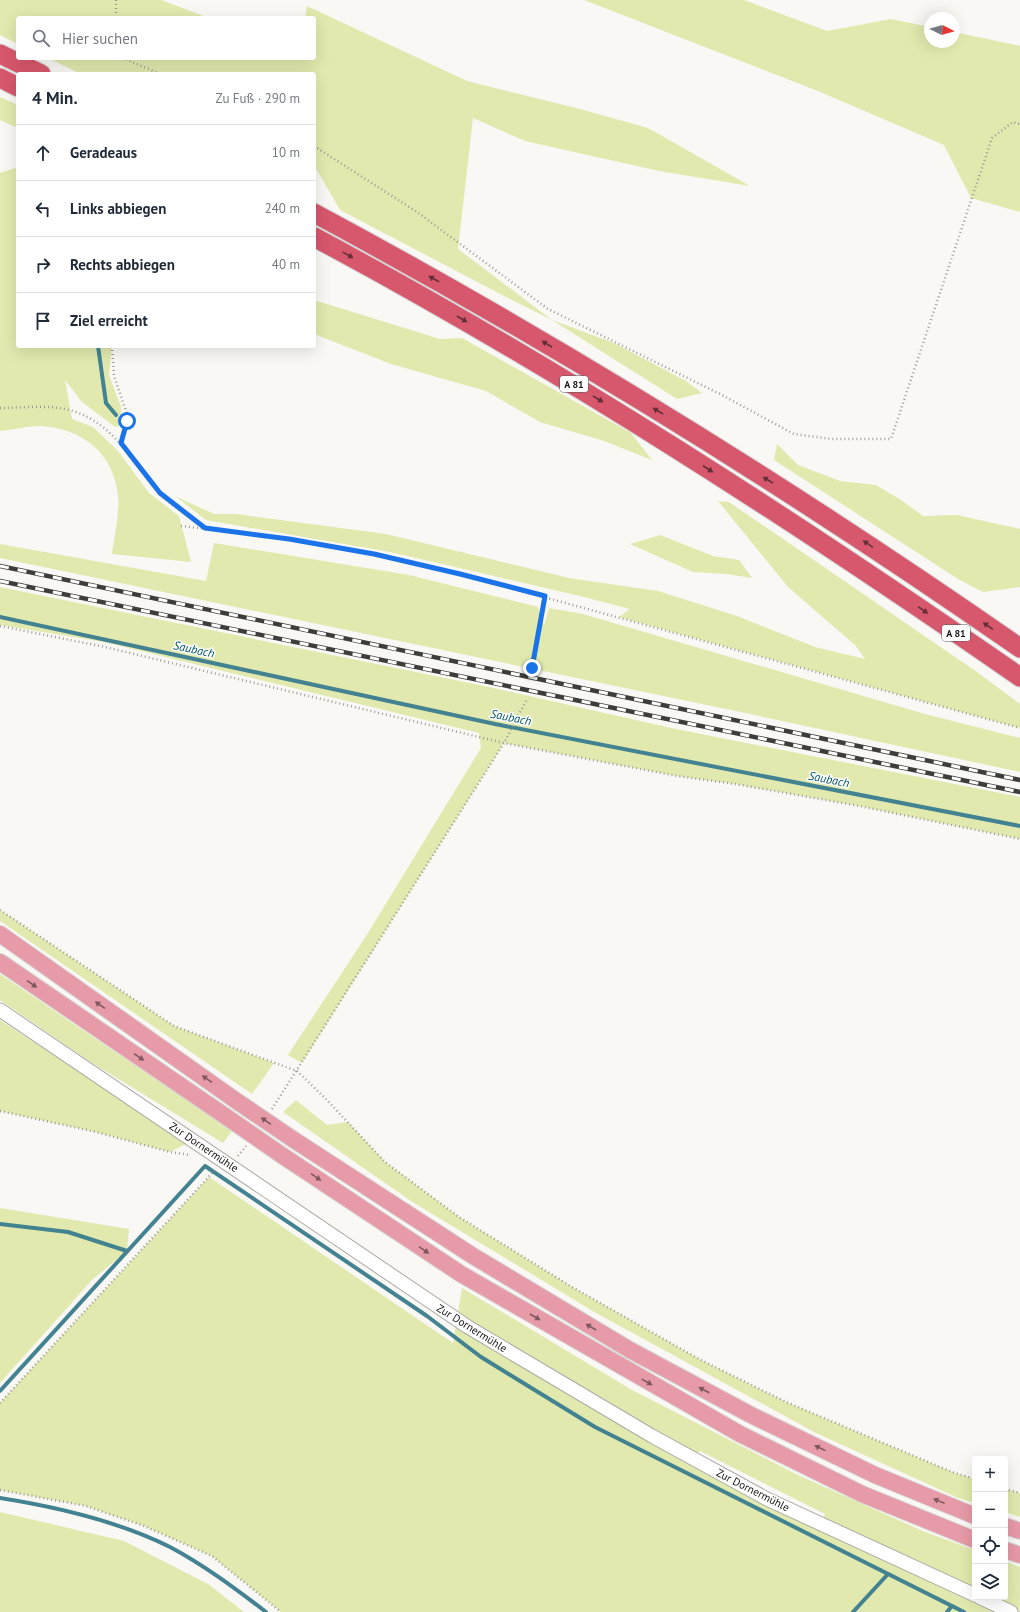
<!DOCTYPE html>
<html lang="de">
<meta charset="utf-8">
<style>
:root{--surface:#fff;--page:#f2f2f3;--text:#1f2937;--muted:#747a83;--line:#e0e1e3}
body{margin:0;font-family:"PT Sans",sans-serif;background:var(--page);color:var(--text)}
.controls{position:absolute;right:12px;bottom:12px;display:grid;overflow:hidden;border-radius:4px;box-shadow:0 4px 16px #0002}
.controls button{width:36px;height:36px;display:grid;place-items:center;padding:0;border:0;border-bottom:1px solid var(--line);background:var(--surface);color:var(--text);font:20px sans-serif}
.compass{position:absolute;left:924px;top:12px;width:36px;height:36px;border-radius:50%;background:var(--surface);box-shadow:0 4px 16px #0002;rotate:96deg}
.stop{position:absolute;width:12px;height:12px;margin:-9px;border:3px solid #1a73e8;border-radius:50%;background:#fff}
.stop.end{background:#1a73e8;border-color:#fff;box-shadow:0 1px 4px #0008}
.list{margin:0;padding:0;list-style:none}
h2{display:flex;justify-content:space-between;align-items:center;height:52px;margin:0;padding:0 16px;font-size:17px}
h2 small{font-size:13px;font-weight:400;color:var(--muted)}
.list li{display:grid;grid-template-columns:26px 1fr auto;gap:12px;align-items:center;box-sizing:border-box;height:56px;padding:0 16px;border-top:1px solid var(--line)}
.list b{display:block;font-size:15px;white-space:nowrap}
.list em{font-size:13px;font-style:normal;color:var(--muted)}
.icon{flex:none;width:22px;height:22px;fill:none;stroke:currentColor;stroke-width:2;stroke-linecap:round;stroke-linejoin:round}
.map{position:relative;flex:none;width:1020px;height:1612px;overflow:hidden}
.search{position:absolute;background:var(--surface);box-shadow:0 4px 16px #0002;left:16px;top:16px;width:300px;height:44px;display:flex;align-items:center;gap:10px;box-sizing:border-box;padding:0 14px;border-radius:4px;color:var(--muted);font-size:15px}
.panel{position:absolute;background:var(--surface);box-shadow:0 4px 16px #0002;left:16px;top:72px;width:300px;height:276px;border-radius:4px}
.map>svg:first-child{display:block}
.green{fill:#e1e9ae;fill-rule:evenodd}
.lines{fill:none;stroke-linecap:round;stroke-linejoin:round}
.stream{stroke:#428291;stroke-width:4}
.minor-casing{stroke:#aba9a6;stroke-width:15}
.major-casing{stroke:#d5d5d5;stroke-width:18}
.highway-casing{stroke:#d5d5d5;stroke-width:21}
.path{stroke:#9d9c99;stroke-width:2.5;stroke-dasharray:1 3;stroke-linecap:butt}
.minor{stroke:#fff;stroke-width:13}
.major{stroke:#e79aa7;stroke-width:16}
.highway{stroke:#d7576c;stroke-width:19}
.rail-casing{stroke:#3d3d3b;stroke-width:4.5}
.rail{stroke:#fff;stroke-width:3;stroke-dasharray:9;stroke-linecap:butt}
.major-bridge-casing{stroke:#d5d5d5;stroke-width:18;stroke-linecap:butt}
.major-bridge{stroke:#e79aa7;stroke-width:16}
.oneway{fill:#632f37}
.oneway2{fill:#7e585e}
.route{stroke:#1a73e8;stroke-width:5}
.labels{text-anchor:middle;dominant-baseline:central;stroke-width:3;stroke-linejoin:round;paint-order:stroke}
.shield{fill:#fff;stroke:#5b5b5a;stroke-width:1}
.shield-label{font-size:10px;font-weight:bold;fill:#151514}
.street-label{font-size:11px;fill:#151514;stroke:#fff}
.water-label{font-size:12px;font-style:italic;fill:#005565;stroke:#fff}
</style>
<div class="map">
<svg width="1020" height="1612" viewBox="0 0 1020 1612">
<rect width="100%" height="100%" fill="#faf8f5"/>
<path class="green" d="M0,0H161L209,18H18V44L0,35Z
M584,0H744L827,31L891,19L930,27V42H954V32L1020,46V212L971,198L944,145L818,91Z
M307,6L467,81L580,109L648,128L750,186L659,171L525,141L473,118L458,249L552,320L614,343L686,381L702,393L677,399L552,320L506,297L340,210L314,165V74H81L48,58H314V18H305Z
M0,97L18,105V128L0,120Z
M18,167V346H112L109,375L121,407L122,426L115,427L82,402L65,380L72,419L93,427L118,451L149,493L179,516L191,562L112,554C114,538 120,511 118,496C114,453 82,428 40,426C27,426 13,430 0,431V173Z
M314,300L440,339L462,338L631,433L652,460L604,441L540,422L486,391L391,364L314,334Z
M777,444L798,465L840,481L876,485L901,500L923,516L957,515L1020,529V587L983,592L958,579L774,460Z
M175,496L214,514H236L386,534L569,578L658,591L737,616L815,647L865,659L855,645L788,587L718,501L729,502L977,672L1020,704V728L619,617L630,609L584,597L390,552L206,520Z
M660,535L713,556L739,560L752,578L727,574L693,572L630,544Z
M214,543L409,575L538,607L544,625L549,608L583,614L925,714L1020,738V772L731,710L0,558V544L206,581Z
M0,587L489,687L676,729L1020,797V839L859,806L735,784L677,776L504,743L302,1063L288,1055L368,933L481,748L479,733L104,642L0,625Z
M0,910L174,1026L274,1063L252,1094L0,921Z
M0,974L232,1131L223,1143L89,1061L0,1000Z
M0,1020L188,1143L170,1152L96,1132L0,1111Z
M296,1100L327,1125L348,1122L385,1162L459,1217L572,1287L699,1359L786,1402L952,1472L975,1479V1503L958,1498L814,1432L596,1313L411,1201L283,1112Z
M209,1177L453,1343L462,1288L632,1390L798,1475L925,1532L975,1550V1597H1005V1561L1020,1567V1612H281L212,1556L144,1526L86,1506L0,1490V1403ZM700,1451L825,1514L821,1524L692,1458Z
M0,1208L129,1229L127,1251L93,1279L0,1383Z
M1005,1489L1020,1493V1517L1005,1512Z
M0,1512L124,1541L208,1584L244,1612H0Z"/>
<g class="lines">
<path class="stream" d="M98,346L106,403L116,415
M0,617L495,724L1020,826
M0,1224L68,1232L127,1251
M0,1391L205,1166L427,1316L481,1357L595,1427L964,1612
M0,1498C57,1507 118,1521 170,1547C204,1565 236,1589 266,1612
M853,1612L888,1574
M947,1612L952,1606"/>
<defs>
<path id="minor" d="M0,1010L468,1327L652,1436L767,1499L975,1595
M979,1597L1011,1612"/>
<path id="major" d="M0,934L238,1102
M0,962L228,1118
M294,1140L473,1256L630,1350L751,1415L875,1475L975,1516
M283,1156L461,1274L740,1434L862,1494L975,1540
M1005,1526L1020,1531
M1005,1550L1020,1555"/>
<path id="highway" d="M0,54L41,74
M0,78L18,87
M314,213C558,344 793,490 1020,648
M314,237C559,368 792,519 1020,677"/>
</defs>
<use href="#minor" class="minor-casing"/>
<use href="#major" class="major-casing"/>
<use href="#highway" class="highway-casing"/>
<path class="path" d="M116,0V18
M122,58L161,74
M314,146L417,212L548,309L720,394L794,434L832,439H891L992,138L1013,122L1020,124
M112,346L114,376L127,414V427L121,443
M0,408C24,408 50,404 73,411C116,425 130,461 158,492C171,506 189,516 204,527
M181,526L289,539L374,554L460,574L1020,728
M0,626L105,647L504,743L677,776L735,784L859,806L1020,839
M532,667L545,596
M0,910L174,1026L297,1071L325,1098L385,1162L459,1217L572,1287L699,1359L786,1402L952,1472L975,1479
M272,1109L504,743L527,699
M0,1111L96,1132L170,1152L190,1155
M238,1156L246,1146
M0,1403L215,1170
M1005,1489L1020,1493
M0,1490L86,1506L144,1526L212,1556L281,1612"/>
<use href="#minor" class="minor"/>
<use href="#major" class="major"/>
<use href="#highway" class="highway"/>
<defs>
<path id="rail" d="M0,566L1020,780
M0,581L1020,792"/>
</defs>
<use href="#rail" class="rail-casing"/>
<use href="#rail" class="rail"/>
<defs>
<path id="major-bridge" d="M238,1102L294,1140
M228,1118L283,1156"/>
</defs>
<use href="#major-bridge" class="major-bridge-casing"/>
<use href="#major-bridge" class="major-bridge"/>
</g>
<defs><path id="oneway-solid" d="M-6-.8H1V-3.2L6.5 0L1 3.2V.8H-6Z"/></defs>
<g class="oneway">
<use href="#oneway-solid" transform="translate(348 255) rotate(29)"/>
<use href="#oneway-solid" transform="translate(434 279) rotate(-151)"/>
<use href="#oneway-solid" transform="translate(462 319) rotate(30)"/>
<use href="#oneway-solid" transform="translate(547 344) rotate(-149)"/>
<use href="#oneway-solid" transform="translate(598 399) rotate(32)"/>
<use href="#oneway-solid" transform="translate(658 411) rotate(-149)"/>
<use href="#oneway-solid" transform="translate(708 469) rotate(33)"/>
<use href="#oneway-solid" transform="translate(768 480) rotate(-149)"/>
<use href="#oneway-solid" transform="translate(868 544) rotate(-146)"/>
<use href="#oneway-solid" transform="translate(923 610) rotate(35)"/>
<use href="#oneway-solid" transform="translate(988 626) rotate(-145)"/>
</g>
<g class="oneway2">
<use href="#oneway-solid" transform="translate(32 984) rotate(35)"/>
<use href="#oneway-solid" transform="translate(100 1005) rotate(-145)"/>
<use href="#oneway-solid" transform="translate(139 1057) rotate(34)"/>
<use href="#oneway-solid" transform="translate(207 1079) rotate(-145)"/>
<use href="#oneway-solid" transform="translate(266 1121) rotate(-146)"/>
<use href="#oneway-solid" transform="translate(316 1177) rotate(34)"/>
<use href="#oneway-solid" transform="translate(424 1250) rotate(34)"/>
<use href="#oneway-solid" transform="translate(535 1317) rotate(30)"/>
<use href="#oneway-solid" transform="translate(591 1327) rotate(-149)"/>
<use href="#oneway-solid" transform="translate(647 1382) rotate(29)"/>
<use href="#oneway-solid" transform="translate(704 1390) rotate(-152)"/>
<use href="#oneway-solid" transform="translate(820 1448) rotate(-154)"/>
<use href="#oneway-solid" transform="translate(939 1501) rotate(-158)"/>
</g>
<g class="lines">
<path class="route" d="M127,421L121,443L160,493L205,528L289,539L374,554L460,574L545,596L532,668"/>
</g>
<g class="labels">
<g class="shield">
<rect x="560" y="376" width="28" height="16" rx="3"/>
<rect x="942" y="625" width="28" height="16" rx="3"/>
</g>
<g class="shield-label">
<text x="574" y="384">A 81</text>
<text x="956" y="633">A 81</text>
</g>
<g class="street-label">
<text transform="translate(204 1147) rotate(34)">Zur Dornermühle</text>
<text transform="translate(472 1328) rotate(32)">Zur Dornermühle</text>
<text transform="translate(753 1490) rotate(27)">Zur Dornermühle</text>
</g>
<g class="water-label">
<text transform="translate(194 649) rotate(12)">Saubach</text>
<text transform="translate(511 717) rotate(11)">Saubach</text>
<text transform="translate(829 779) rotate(11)">Saubach</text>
</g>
</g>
</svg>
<div class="controls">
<button>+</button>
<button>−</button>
<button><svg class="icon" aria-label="locate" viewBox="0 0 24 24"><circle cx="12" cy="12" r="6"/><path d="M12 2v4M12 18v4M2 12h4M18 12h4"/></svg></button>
<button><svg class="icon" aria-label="layers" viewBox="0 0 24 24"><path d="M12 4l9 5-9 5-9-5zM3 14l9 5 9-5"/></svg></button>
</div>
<svg class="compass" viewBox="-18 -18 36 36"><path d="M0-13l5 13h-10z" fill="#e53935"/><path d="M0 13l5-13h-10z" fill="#747a83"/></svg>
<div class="stop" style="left:127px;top:421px"></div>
<div class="stop end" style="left:532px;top:668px"></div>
<div class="search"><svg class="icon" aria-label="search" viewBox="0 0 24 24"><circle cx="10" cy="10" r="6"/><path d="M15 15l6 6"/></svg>Hier suchen</div>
<section class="panel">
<h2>4 Min.<small>Zu Fuß · 290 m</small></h2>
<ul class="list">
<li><svg class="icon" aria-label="ahead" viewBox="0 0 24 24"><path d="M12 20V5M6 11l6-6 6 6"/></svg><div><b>Geradeaus</b></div><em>10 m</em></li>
<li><svg class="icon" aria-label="left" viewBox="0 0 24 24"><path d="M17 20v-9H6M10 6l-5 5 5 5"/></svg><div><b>Links abbiegen</b></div><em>240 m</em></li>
<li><svg class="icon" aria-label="right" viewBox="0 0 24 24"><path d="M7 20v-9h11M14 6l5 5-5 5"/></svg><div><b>Rechts abbiegen</b></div><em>40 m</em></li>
<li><svg class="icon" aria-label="arrive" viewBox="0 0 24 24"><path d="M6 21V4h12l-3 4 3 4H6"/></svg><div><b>Ziel erreicht</b></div></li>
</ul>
</section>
</div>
